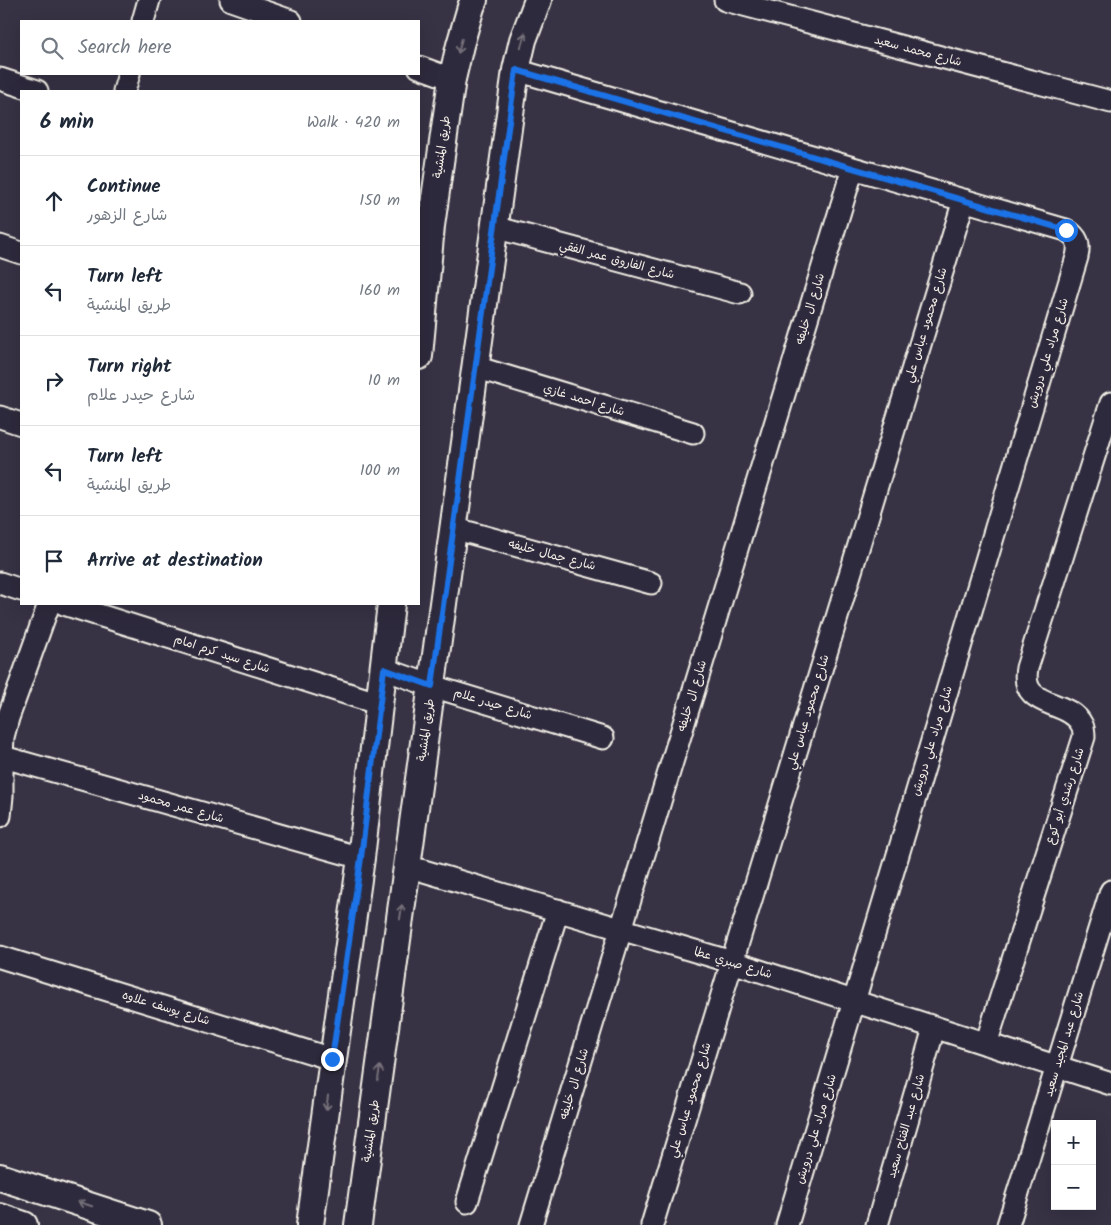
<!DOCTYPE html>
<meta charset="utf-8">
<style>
:root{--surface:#fff;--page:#f2f2f3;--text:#1f2937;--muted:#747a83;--line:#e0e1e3}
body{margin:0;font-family:Kalam,"Playpen Sans Arabic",sans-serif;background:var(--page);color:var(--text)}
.controls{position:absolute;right:15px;bottom:15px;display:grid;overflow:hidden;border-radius:0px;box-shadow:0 5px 20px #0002}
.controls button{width:45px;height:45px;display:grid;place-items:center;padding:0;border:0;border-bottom:1px solid var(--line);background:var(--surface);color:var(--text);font:25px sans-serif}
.stop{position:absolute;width:15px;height:15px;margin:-11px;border:4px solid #1a73e8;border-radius:50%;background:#fff}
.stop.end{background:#1a73e8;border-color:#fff;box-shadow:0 1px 5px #0008}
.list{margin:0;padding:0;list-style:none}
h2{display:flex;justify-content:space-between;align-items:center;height:65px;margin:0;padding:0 20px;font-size:21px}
h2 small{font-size:16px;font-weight:400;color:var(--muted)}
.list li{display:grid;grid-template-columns:32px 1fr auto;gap:15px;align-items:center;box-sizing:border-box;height:90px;padding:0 20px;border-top:1px solid var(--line)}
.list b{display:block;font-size:19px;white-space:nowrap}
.list p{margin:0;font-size:16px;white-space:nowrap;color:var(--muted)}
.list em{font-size:16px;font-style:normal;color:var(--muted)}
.icon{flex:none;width:28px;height:28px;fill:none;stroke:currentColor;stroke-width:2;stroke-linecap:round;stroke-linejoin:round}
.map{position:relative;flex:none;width:1111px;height:1225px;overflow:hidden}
.search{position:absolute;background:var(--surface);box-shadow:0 5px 20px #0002;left:20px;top:20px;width:400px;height:55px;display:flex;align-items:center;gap:12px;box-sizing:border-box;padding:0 18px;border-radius:0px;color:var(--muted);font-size:19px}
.panel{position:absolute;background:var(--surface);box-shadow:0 5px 20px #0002;left:20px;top:90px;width:400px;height:515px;border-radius:0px}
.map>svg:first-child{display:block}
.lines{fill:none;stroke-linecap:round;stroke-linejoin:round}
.minor-casing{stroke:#f4f1e8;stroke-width:25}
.tertiary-casing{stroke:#f4f1e8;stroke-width:30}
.minor{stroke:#2f2a3d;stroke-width:21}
.tertiary{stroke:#2f2a3d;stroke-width:26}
.oneway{stroke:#747079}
.route{stroke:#1a73e8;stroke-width:6}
.labels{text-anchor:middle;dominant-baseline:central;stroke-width:4.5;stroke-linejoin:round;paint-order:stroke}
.street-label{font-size:12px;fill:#f4f1e8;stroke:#2f2a3d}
</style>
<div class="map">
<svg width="1111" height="1225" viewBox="0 0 1111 1225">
<rect width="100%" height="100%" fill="#373244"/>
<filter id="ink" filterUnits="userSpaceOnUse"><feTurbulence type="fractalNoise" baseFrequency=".02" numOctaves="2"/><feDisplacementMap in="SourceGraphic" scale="10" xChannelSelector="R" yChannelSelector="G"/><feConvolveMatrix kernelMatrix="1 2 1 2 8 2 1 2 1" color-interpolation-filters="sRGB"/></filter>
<g filter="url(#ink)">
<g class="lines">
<defs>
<path id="minor" d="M231,0L291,21
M725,0L1111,102
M143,21L149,0
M419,67L452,79
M516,70L1066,230C1078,237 1080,244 1077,257L787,1225
M0,79L37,91
M124,91L129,74
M494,227L740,293
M0,246L21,253
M475,367L693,433
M0,417L21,424
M453,528L651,583
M0,583L21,590
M64,604L380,704
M384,669L432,686L603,738
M0,756L361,858
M0,816L2,796V756L3,737L8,718L49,604
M407,866L732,962L1111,1084
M0,957L332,1059
M986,1044L1084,737C1084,733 1084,729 1082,725C1069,698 1019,710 1027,668L1111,403
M467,1202L558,910
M531,1225L853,168
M652,1225L964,200
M877,1225L934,1028
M1008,1225L1111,891"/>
<path id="tertiary" d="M419,356L431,226L452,79L460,45L471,7L474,0
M0,1177L148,1225
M0,1217L24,1225
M310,1225L361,858L391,604
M358,1225L516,70L523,40L538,0"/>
</defs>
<use href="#minor" class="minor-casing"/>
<use href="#tertiary" class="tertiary-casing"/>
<use href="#minor" class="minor"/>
<use href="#tertiary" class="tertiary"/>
</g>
<defs><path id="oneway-shaft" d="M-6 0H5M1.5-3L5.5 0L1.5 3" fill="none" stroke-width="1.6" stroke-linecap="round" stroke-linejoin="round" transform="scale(1.25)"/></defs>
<g class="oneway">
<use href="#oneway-shaft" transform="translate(523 40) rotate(-73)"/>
<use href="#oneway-shaft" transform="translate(460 46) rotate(104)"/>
<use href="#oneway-shaft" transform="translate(401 912) rotate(-82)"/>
<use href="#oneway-shaft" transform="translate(379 1073) rotate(-82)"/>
<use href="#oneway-shaft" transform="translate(327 1103) rotate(98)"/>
<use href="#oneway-shaft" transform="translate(85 1204) rotate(-162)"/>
</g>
</g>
<g class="lines" filter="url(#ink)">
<path class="route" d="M332,1059L361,858L384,669L432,686L516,70L1066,230"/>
</g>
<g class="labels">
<g class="street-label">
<text transform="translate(918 51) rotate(15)">شارع محمد سعيد</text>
<text transform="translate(442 147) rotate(-82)">طريق المنشية</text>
<text transform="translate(617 260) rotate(15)">شارع الفاروق عمر الفقي</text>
<text transform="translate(810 309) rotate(-73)">شارع ال خليفه</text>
<text transform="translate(926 325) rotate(-73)">شارع محمود عباس علي</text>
<text transform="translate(1048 353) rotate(-73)">شارع مراد علي درويش</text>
<text transform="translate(584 400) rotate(17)">شارع احمد غازي</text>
<text transform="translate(552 555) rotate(15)">شارع جمال خليفه</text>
<text transform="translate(222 654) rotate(18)">شارع سيد كرم امام</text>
<text transform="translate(692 696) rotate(-73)">شارع ال خليفه</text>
<text transform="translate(493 704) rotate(17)">شارع حيدر علام</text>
<text transform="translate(808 712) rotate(-73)">شارع محمود عباس علي</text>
<text transform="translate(426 730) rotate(-82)">طريق المنشية</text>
<text transform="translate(932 741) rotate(-73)">شارع مراد علي درويش</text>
<text transform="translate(1065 796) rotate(-72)">شارع رشدي أبو كوع</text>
<text transform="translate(181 807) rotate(16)">شارع عمر محمود</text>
<text transform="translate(733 963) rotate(17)">شارع صبري عطا</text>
<text transform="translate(166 1008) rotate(17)">شارع يوسف علاوه</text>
<text transform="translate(1064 1044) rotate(-73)">شارع عبد المجيد سعيد</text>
<text transform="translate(574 1084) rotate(-73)">شارع ال خليفه</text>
<text transform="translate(690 1100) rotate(-73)">شارع محمود عباس علي</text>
<text transform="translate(906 1126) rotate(-74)">شارع عبد الفتاح سعيد</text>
<text transform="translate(816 1129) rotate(-73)">شارع مراد علي درويش</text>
<text transform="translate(371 1131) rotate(-82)">طريق المنشية</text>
</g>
</g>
</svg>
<div class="controls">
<button>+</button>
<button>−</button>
</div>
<div class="stop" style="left:1066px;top:230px"></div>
<div class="stop end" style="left:332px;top:1059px"></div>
<div class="search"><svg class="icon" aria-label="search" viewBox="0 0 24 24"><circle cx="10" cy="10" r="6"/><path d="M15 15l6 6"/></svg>Search here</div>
<section class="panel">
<h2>6 min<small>Walk · 420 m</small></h2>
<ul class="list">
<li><svg class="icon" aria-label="ahead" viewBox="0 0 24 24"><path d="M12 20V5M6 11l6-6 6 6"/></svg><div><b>Continue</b><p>شارع الزهور</p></div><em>150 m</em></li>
<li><svg class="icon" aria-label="left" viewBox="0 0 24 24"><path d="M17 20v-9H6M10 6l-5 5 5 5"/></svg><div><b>Turn left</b><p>طريق المنشية</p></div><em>160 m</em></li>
<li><svg class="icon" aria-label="right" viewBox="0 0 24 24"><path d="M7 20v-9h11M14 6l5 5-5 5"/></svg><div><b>Turn right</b><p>شارع حيدر علام</p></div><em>10 m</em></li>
<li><svg class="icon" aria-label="left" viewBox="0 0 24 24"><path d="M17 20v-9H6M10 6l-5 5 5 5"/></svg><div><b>Turn left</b><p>طريق المنشية</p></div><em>100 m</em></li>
<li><svg class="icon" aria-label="arrive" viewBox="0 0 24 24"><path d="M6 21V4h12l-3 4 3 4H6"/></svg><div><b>Arrive at destination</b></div></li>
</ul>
</section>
</div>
